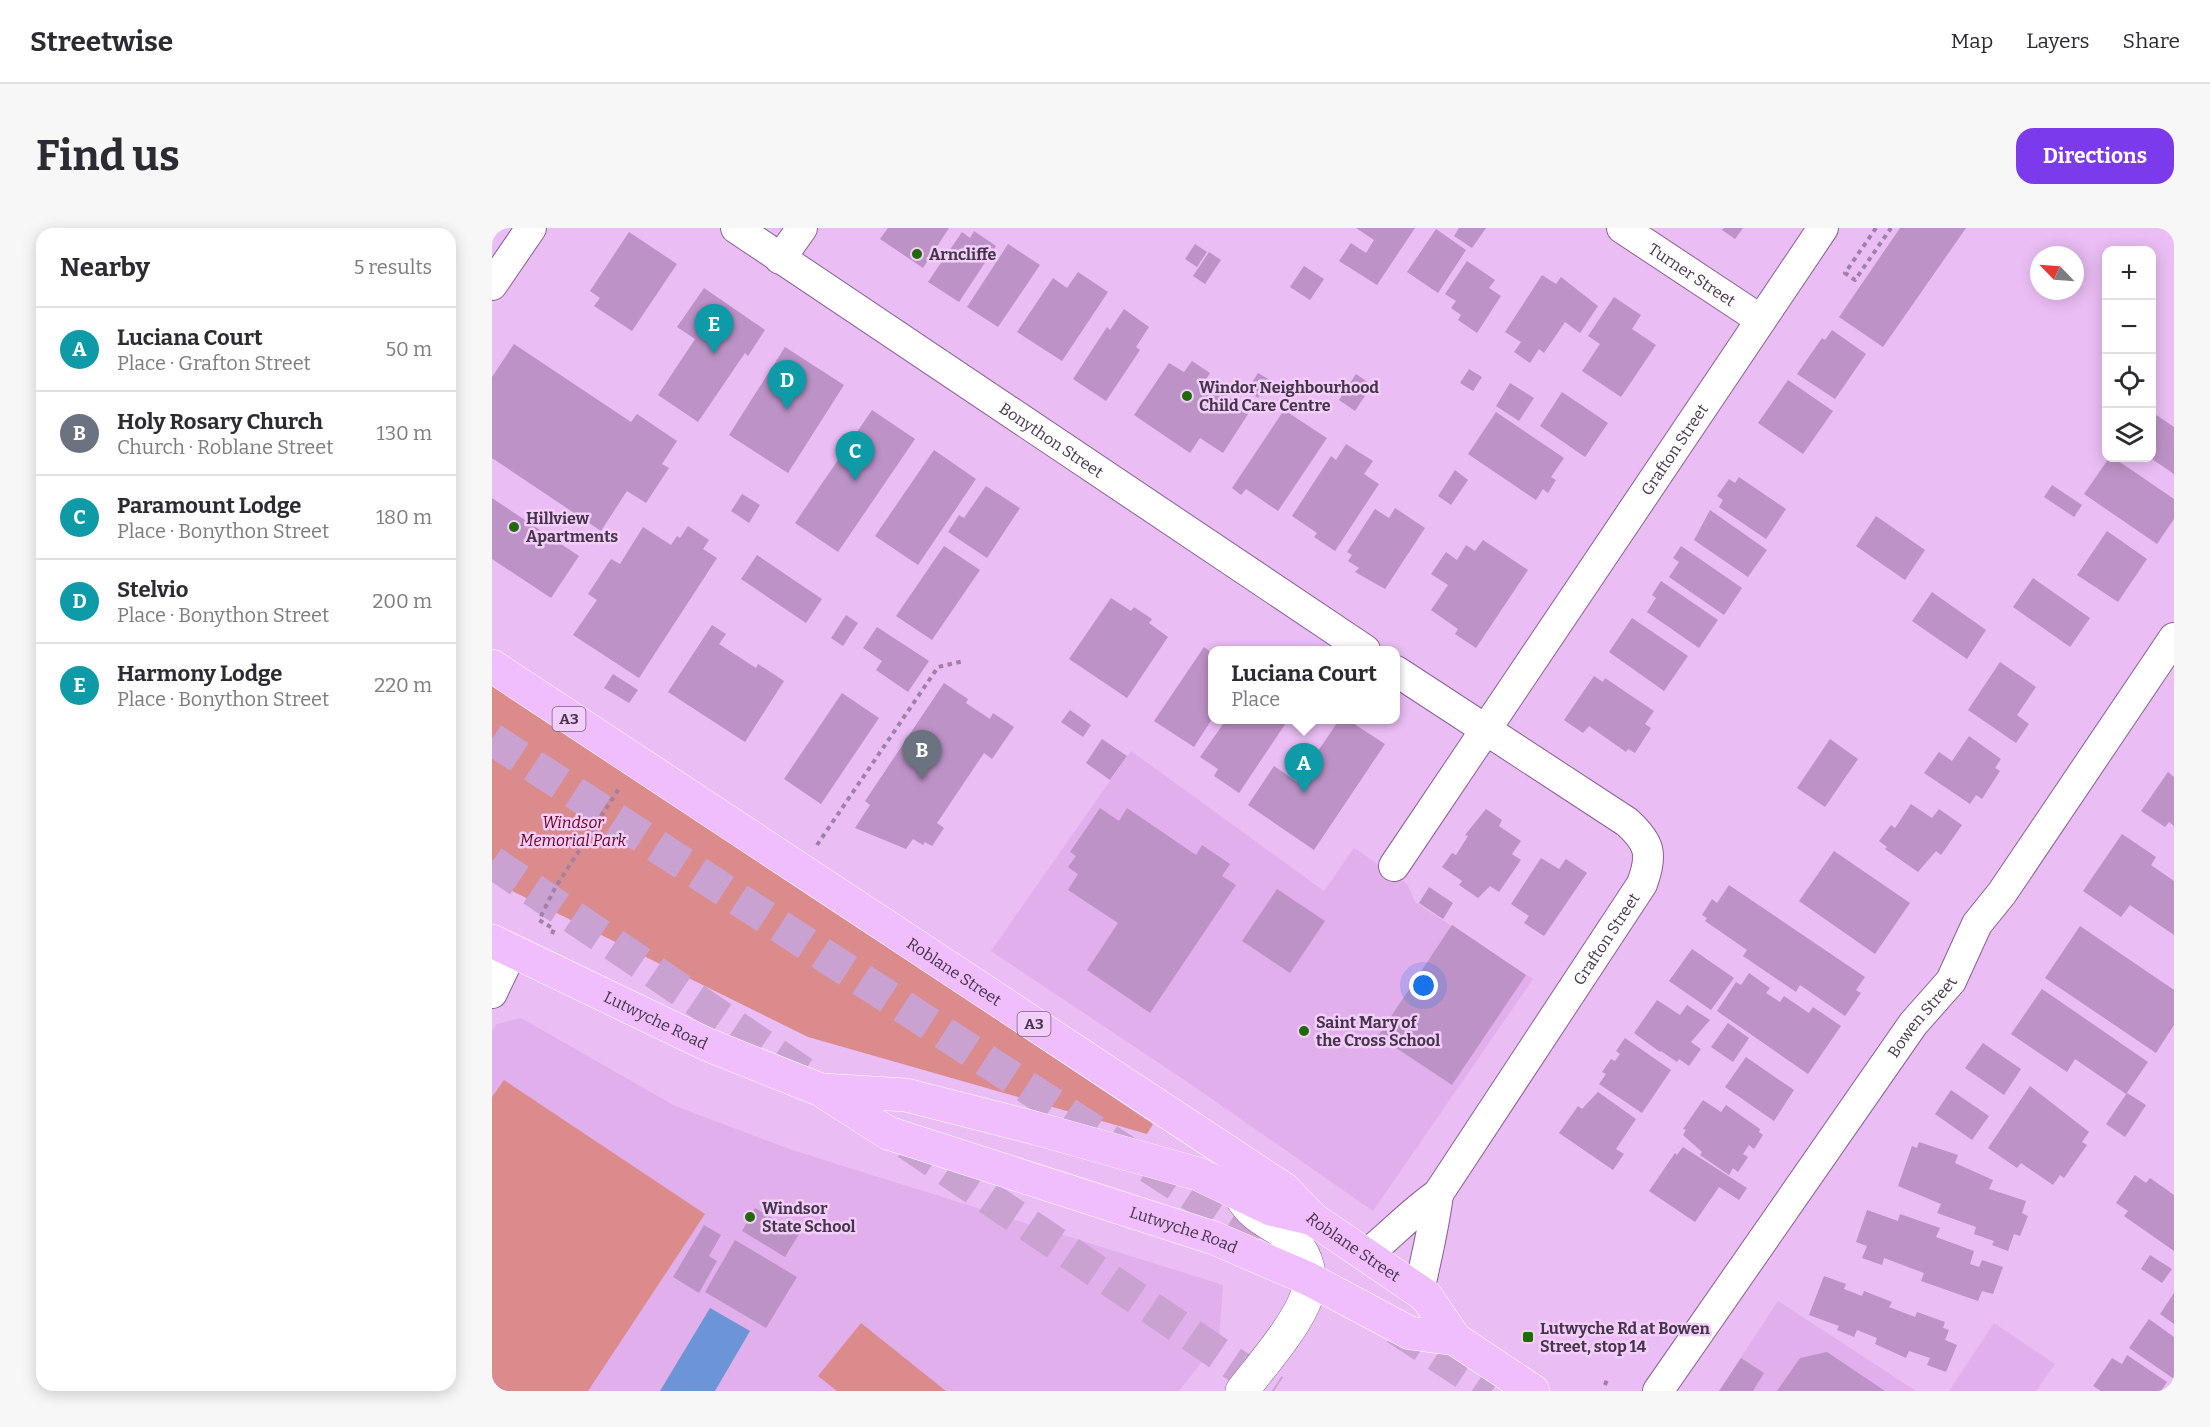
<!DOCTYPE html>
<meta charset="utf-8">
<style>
:root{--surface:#fff;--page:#f7f7f7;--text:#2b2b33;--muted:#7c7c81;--line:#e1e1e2;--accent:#7c3aed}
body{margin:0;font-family:Bitter,serif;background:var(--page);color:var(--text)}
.controls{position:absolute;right:18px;top:18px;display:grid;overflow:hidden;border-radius:12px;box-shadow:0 3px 15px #0003}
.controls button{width:54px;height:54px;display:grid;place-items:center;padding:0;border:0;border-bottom:2px solid var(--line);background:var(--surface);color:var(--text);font:30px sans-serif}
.compass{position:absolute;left:1538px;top:18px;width:54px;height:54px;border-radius:50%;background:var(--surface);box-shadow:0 3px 15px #0003;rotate:295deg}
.you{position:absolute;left:932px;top:758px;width:21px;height:21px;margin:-15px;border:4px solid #fff;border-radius:50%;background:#1a73e8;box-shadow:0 0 0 9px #1a73e833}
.badge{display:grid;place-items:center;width:39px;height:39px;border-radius:50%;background:var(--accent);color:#fff;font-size:20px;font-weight:700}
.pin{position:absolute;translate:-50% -50px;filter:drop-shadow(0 2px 3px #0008)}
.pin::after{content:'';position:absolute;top:32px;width:21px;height:18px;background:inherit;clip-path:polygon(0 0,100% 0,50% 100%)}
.popup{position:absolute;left:716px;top:418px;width:192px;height:78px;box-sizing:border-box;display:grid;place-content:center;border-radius:12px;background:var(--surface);filter:drop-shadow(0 2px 4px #0005);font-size:20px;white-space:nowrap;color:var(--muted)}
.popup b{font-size:22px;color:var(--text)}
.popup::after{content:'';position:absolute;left:50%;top:100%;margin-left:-12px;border:12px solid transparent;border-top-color:var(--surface)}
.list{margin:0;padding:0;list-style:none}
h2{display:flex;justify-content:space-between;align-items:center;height:78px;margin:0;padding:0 24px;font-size:26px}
h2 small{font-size:20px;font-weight:400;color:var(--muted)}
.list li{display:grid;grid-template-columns:39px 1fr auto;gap:18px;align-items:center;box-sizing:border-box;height:84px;padding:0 24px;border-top:2px solid var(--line)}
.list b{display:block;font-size:22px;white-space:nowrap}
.list p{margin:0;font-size:20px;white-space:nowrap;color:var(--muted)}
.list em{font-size:20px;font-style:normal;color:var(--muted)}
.icon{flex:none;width:33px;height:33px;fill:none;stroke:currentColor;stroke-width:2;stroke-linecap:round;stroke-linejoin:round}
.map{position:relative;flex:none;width:1682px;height:1163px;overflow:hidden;border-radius:18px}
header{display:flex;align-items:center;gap:36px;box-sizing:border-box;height:84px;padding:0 30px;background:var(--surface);border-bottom:2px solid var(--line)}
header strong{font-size:28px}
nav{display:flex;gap:33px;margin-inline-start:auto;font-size:21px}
.intro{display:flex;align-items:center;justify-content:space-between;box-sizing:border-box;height:144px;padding:0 36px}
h1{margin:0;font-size:42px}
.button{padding:15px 27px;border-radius:18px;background:var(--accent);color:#fff;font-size:21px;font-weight:700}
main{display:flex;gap:36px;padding:0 36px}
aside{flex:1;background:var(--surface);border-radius:18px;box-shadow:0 3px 15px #0003}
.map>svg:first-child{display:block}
.built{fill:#e1afec}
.green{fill:#db8b8b}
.water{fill:#6c95d8}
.building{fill:#bd92c7}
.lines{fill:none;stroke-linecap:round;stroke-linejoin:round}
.highway-tunnel{stroke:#c9a2d2;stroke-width:33;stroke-dasharray:33 16;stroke-linecap:butt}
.street-casing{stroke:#896092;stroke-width:32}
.secondary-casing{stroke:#896092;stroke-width:34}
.highway-casing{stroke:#fff;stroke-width:34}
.path{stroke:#a180a8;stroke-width:4;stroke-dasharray:4.5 4.5;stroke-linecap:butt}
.street{stroke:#fff;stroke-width:30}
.secondary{stroke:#fff;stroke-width:33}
.highway{stroke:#f0befc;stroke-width:33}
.poi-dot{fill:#1f6a07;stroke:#f2cefa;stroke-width:2}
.labels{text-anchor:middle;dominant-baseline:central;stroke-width:5;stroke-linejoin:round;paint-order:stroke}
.shield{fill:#f2cefa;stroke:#7a627f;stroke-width:1.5}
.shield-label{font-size:15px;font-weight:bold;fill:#46344a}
.poi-label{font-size:16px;font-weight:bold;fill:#46344a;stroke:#f2cefa;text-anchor:start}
.street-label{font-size:16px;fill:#46344a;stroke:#f2cefa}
.park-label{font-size:16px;font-style:italic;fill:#710018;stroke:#f2cefa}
</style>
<header>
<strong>Streetwise</strong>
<nav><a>Map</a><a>Layers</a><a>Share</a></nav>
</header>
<div class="intro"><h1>Find us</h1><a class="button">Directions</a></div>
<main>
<aside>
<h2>Nearby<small>5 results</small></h2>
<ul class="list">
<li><span class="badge" style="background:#0f9aa8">A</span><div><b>Luciana Court</b><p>Place · Grafton Street</p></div><em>50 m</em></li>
<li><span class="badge" style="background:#6b7280">B</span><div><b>Holy Rosary Church</b><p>Church · Roblane Street</p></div><em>130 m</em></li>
<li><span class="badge" style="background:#0f9aa8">C</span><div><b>Paramount Lodge</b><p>Place · Bonython Street</p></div><em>180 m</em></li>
<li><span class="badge" style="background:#0f9aa8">D</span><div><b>Stelvio</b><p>Place · Bonython Street</p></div><em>200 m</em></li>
<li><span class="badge" style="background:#0f9aa8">E</span><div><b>Harmony Lodge</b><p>Place · Bonython Street</p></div><em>220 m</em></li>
</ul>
</aside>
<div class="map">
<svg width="1682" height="1163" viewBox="0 0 1682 1163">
<rect width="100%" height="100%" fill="#eabdf4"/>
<path class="built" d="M639,523L832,663L862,620L915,656L923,674L1041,751L881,983L697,855L499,723Z
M29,790L183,878L300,922L731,1057L727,1112L687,1163H0V803L5,796Z
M1286,1073L1424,1163H1227Z
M1502,1095L1563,1136L1544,1163H1457Z"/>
<path class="green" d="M0,452L661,896L655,906L316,809L0,653Z
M12,852L213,986L96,1163H0V869Z
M369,1095L454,1163H345L326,1148Z"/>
<path class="water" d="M218,1080L258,1103L223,1163H168Z"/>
<path class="building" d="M396,0H457L431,40L388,11Z
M864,0H923L885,57L847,33L859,15L874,25L882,12Z
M967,0H994L980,20L962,8Z
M1232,0H1251L1243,11L1230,2Z
M1408,0H1474L1391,119L1347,89Z
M944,1L974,22L946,65L915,44Z
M482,3L504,18L467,74L436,54L470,4L478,10Z
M137,4L185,36L140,103L102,78L108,70L98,63Z
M516,16L548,37L506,99L475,79Z
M703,16L715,24L705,39L693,31Z
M717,24L729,32L713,56L701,48Z
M975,33L1003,52L997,60L1009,68L985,105L966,92L969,87L959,80L964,73L953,66Z
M812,38L832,51L818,72L798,59Z
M586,44L616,64L570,133L525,104L561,50L575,60Z
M1050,47L1064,56L1069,49L1106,78L1088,105L1073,94L1052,125L1047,121L1038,135L1022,124L1029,114L1013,104Z
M212,60L273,102L256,128L253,125L206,194L166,167L203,111L185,99Z
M1122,69L1149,87L1140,101L1164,117L1129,169L1090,143L1108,116L1096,108Z
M632,81L657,99L644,119L648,122L614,173L581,151L615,99L618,102Z
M1340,102L1374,126L1343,171L1305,146L1330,110L1333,112Z
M22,116L139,194L145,186L185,213L170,236L177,240L154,275L135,263L109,303L0,230V149Z
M293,119L352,157L296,245L237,207Z
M700,133L718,145L713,153L758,183L731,225L708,210L698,225L642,187L677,135L692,144Z
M977,141L990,149L981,163L968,155Z
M766,145L778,152L766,170L755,162Z
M864,146L880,157L863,183L847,172Z
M1296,152L1341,183L1311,226L1266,195Z
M1018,155L1042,170L1027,193L1004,178Z
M1070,164L1116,195L1093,229L1048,198Z
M380,182L423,211L346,324L303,295Z
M792,182L835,210L786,283L754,261L749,267L740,260Z
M1004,184L1072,230L1059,249L1064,252L1056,265L1051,261L1044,272L976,226Z
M1660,184L1682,199V246L1660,231Z
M854,216L881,233L872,246L887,256L843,323L822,309L825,305L800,288L839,228L844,232Z
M442,222L484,251L426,337L383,308Z
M1617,230H1622L1682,271V291L1665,316L1592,266Z
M963,242L976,252L959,277L946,268Z
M1247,249L1294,281L1274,311L1227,279L1231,272L1225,268L1237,251L1243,255Z
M1560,257L1590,277L1582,289L1552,269Z
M494,258L528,280L495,330L456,304L467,287L472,290Z
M250,266L268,277L257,295L239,283Z
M0,270L87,328L59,370L0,331Z
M903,280L933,300L893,361L863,344L867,340L856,333L860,327L855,324L883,281L897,290Z
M1218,282L1275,322L1256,349L1202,312Z
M1384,288L1433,322L1413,352L1364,318Z
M196,298L217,312L211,321L225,330L147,450L81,407L105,372L96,366L119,331L128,336L151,299L179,317L185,308L188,310Z
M1615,303L1655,331L1626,374L1585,347Z
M991,312L1036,342L984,420L963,406L966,401L939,382L956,357L939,346L954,324L965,332L974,317L983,323Z
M452,318L488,342L440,412L404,388Z
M1189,318L1250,360L1232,387L1177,349L1187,334L1181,330Z
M265,327L330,371L314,395L249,351Z
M1541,350L1598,390L1578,419L1521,379Z
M1169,353L1226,392L1207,420L1155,384L1164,370L1160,367Z
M1440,364L1494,402L1475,431L1420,393Z
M619,370L639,383L642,379L660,391L657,395L676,409L635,470L577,431Z
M354,387L366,395L351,418L339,410Z
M1140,390L1196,428L1172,463L1117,424Z
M220,397L234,406L227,416L264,440L266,436L292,453L253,514L176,464Z
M385,399L437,433L416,464L384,442L390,433L371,420Z
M712,419L720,425V491L702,519L662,493Z
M1508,434L1544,459L1525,487L1537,496L1524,515L1476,482Z
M121,446L146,462L137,475L112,460Z
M1102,448L1111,454L1113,450L1162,483L1153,496L1159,500L1143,525L1136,521L1134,524L1097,498L1091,505L1072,492Z
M452,455L476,471L474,475L498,491L501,485L522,499L500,531L492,525L445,595L452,600L440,618L433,614L431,617L421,611L414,621L363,600L378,577L373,573Z
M350,465L387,490L329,576L292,551Z
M578,482L599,497L591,509L569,494Z
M734,492H796L747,565L722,548L726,541L708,529Z
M847,492H856L893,516L822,622L756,577L782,538L805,554Z
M1477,508L1509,531L1503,540L1508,543L1490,571L1484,567L1478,576L1432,545L1447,524L1460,533Z
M610,511L635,528L618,552L594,535Z
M1338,511L1366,531L1333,579L1305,560Z
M1676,544L1682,549V598L1677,594L1673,599L1649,583Z
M1419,576L1440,590L1447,581L1470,597L1449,627L1444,623L1426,644L1393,621L1395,619L1387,613L1399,597L1403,600Z
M608,580L627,593L635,580L704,627L710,617L738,636L730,648L744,657L658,785L595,742L626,695L576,662L586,646L576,639L584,628L578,624Z
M994,581L1010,592L1007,598L1029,613L1020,626L1029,632L1007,664L998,658L986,670L967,657L970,653L950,639L960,625L964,627L976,608L973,607Z
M1630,606L1664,629L1659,637L1682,653V707L1638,677L1629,689L1591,663Z
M1342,623L1418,675L1383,726L1307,673Z
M1049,630L1067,641L1074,631L1095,645L1052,708L1032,695L1037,688L1019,676Z
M1237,657L1373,749L1364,762L1369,765L1353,788L1308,757L1304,764L1251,728L1255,722L1213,693L1215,690L1210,687L1220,671L1225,675Z
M937,659L961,675L951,691L927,675Z
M785,661L833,693L798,745L750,713Z
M960,697L1034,747L960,857L886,808Z
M1588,698L1682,762V797L1664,825L1553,750Z
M1200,721L1242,750L1219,782L1177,753Z
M1257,745L1278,760L1274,765L1288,774L1292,768L1317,785L1321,779L1349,798L1316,846L1225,783L1244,754L1249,757Z
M1550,761L1656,834L1634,866L1583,831L1575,844L1519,806Z
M1165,772L1188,787L1195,777L1218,792L1199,814L1209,821L1197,838L1187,831L1185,834L1169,823L1168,824L1142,805Z
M1236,795L1257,810L1241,834L1219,819Z
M1133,810L1179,842L1150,885L1107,856L1114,846L1110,844L1119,831L1123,833L1128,826L1124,823Z
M1491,815L1529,841L1512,867L1473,840Z
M1254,829L1302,862L1282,893L1233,859Z
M1538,858L1597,904L1590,914L1595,917L1572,950L1568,947L1561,957L1529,935L1525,940L1496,920Z
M1459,862L1497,888L1480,912L1443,886Z
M1106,864L1144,891L1124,921L1132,926L1121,942L1067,905L1086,878L1090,881Z
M1635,865L1654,877L1633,909L1614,896Z
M1211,872L1229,884L1234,877L1268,901L1267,904L1271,907L1262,921L1257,917L1251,926L1256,929L1246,944L1241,940L1237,947L1208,927L1210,924L1191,907L1194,902L1191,901Z
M1427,914L1466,927L1463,935L1501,952L1497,961L1534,973L1530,985L1536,988L1528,1008L1522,1006L1516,1023L1500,1017L1502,1013L1482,1006L1484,999L1445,985L1449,976L1406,958L1420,918L1425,920Z
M1191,919L1255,960L1247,972L1227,959L1203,994L1157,963L1183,925L1185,927Z
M1643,947L1654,955L1658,950L1682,967V1023L1632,988L1636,983L1624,975Z
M263,980L307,1006L293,1029L250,1003Z
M1375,982L1406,993L1408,986L1448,1000L1444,1009L1482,1023L1478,1036L1487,1039L1490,1032L1511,1039L1501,1066L1490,1063L1486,1073L1429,1053L1432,1045L1392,1030L1390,1037L1370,1030L1375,1018L1364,1014Z
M212,997L229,1007L217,1028L225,1033L207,1065L181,1049Z
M243,1012L305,1049L274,1100L213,1064Z
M1658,1027L1680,1041L1670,1055L1649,1041Z
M1332,1048L1354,1056L1352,1061L1370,1068L1372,1063L1400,1074L1397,1079L1423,1089L1425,1084L1453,1094L1451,1100L1457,1102L1453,1112L1465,1117L1454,1144L1435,1137L1438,1130L1417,1123L1414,1130L1383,1116L1385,1110L1365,1102L1362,1109L1345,1102L1347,1098L1317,1087Z
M1682,1065V1096L1668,1086Z
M1657,1091L1682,1109V1151L1637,1120Z
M1335,1124L1393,1163H1285L1308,1130Z
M1635,1127L1675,1154L1669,1163H1609L1601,1158L1620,1130L1630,1136Z
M1249,1130L1272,1145L1261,1163H1227Z"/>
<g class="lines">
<path class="highway-tunnel" d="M0,511L808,1037
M0,634L320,851
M415,915L782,1163
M904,1100L1000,1163"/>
<defs>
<g id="street">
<path id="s1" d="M244,0L873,422"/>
<path id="s2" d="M1130,0L1269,92"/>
<path d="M288,31L310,0"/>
<path d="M0,57L39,0"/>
<path id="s3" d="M902,638L1331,0"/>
<path d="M0,765L20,723"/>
<path id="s4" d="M874,1027C899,1007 920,984 946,966L1150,656C1161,626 1158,615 1135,594L904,443"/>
<path d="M927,1063C934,1031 942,999 946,966"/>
<path id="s5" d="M1166,1163L1421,796L1459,753L1485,696L1510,665L1682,410"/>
</g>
<path id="secondary" d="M748,967C764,995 784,994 803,1015C815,1028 821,1050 815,1067C806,1096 769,1138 750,1163"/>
<g id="highway">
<path id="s6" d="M0,438L792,961L821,991L934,1068L963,1111"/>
<path id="s7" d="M0,713L214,816L329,862L396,905L722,1010L817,1051L918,1105L963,1111L1041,1163"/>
<path d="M331,862L414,867L543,900L706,946L779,981L821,991"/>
</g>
</defs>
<use href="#street" class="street-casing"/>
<use href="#secondary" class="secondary-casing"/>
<use href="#highway" class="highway-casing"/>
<path class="path" d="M1384,0L1353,45L1363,52L1399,0
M325,617L446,439L472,433
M60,706L62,701L47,692L63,660L128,559
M1113,1157L1116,1149"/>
<use href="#street" class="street"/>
<use href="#secondary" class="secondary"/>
<use href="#highway" class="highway"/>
</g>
<g class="poi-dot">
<circle cx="425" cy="26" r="6"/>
<circle cx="695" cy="168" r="6"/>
<circle cx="22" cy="299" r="6"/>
<circle cx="812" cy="803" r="6"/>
<circle cx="258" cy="989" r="6"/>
<rect x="1030" y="1103" width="12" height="12" rx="3"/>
</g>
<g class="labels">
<g class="shield">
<rect x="60.5" y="479" width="33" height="24" rx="4.5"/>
<rect x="525.5" y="784" width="33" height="24" rx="4.5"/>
</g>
<g class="shield-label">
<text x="77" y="491">A3</text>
<text x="542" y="796">A3</text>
</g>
<g class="poi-label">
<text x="437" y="26">Arncliffe</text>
<text x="707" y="159">Windor Neighbourhood<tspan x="707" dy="18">Child Care Centre</tspan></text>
<text x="34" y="290">Hillview<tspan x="34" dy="18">Apartments</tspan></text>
<text x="824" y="794">Saint Mary of<tspan x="824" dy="18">the Cross School</tspan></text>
<text x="270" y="980">Windsor<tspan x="270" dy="18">State School</tspan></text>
<text x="1048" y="1100">Lutwyche Rd at Bowen<tspan x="1048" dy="18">Street, stop 14</tspan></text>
</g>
<g class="street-label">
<text stroke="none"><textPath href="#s2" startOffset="84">Turner Street</textPath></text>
<text stroke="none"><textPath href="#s1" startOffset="380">Bonython Street</textPath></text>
<text stroke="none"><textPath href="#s3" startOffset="502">Grafton Street</textPath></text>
<text stroke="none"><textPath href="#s4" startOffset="400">Grafton Street</textPath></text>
<text stroke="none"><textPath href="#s6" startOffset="554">Roblane Street</textPath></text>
<text stroke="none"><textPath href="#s5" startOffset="458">Bowen Street</textPath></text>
<text stroke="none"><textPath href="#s7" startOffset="182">Lutwyche Road</textPath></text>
<text stroke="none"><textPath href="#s7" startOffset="752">Lutwyche Road</textPath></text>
<text stroke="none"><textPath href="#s6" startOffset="1040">Roblane Street</textPath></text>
</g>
<g class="park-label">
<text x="81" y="594">Windsor<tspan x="81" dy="18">Memorial Park</tspan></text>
</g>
</g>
</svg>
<div class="controls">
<button>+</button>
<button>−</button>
<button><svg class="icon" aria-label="locate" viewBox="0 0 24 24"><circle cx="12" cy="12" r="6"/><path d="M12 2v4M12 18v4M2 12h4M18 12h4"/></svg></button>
<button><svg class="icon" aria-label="layers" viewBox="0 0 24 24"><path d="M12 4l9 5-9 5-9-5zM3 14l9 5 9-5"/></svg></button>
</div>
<svg class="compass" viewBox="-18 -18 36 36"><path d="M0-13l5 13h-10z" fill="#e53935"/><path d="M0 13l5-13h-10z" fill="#7c7c81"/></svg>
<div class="you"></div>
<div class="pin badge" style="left:812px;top:565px;background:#0f9aa8">A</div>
<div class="popup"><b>Luciana Court</b>Place</div>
<div class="pin badge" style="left:430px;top:552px;background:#6b7280">B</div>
<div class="pin badge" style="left:363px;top:253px;background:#0f9aa8">C</div>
<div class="pin badge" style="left:295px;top:182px;background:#0f9aa8">D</div>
<div class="pin badge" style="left:222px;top:126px;background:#0f9aa8">E</div>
</div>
</main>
